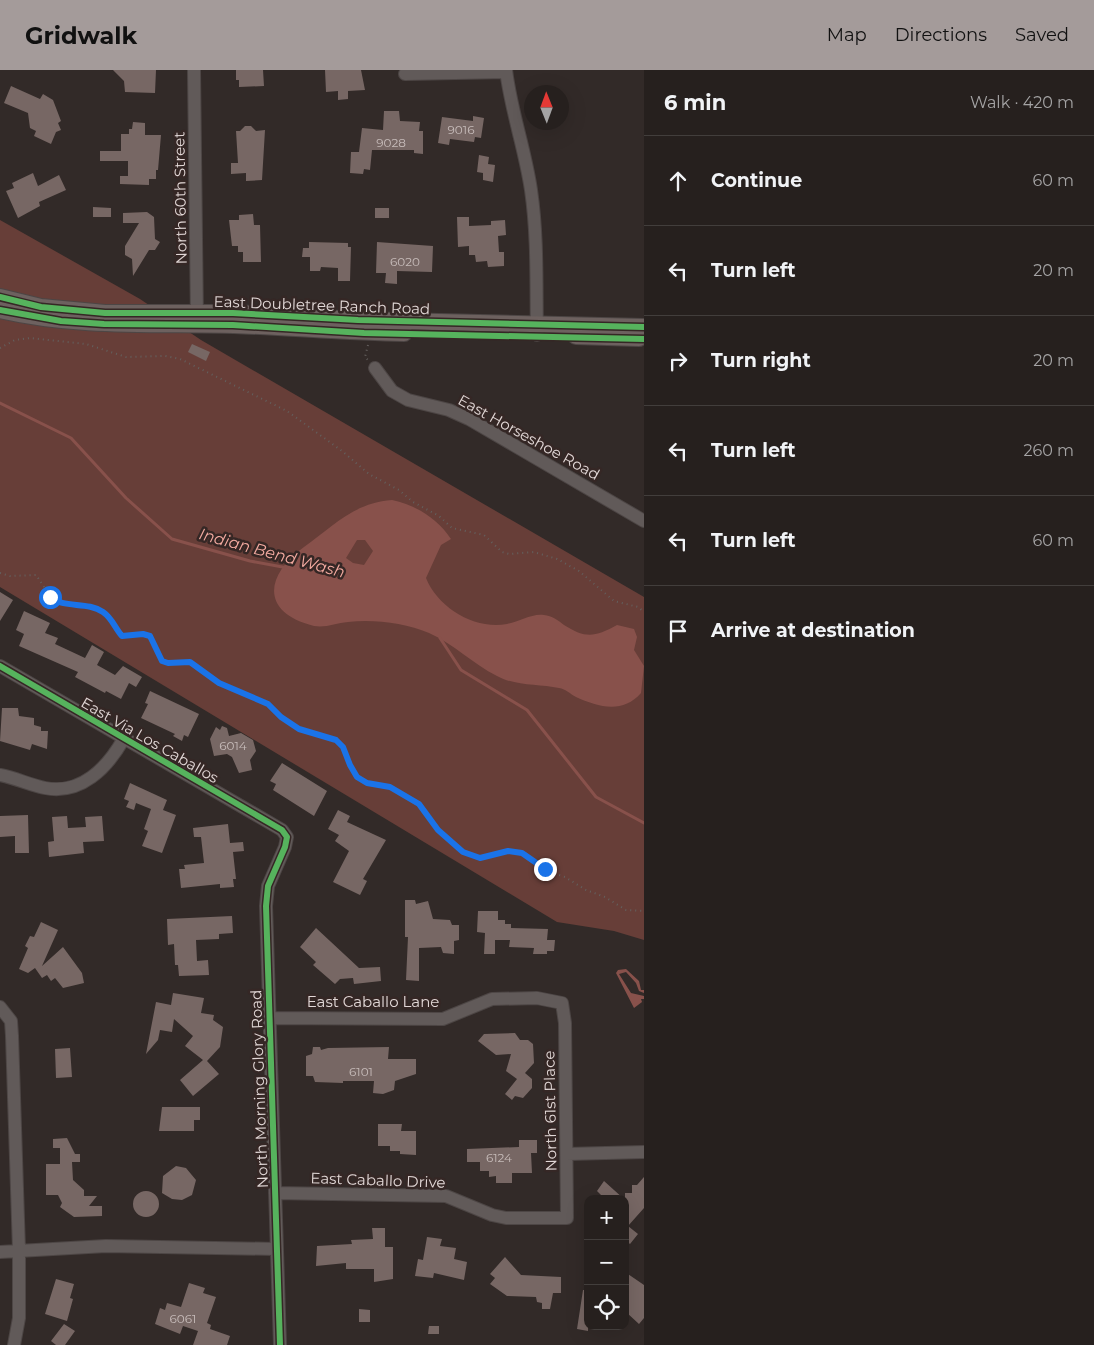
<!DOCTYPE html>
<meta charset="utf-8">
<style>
:root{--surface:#26201e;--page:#322d2b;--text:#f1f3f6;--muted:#a4a3a4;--line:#423e3c;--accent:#a49b9a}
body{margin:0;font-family:Montserrat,sans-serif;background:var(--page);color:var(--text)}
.controls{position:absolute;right:15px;bottom:15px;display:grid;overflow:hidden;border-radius:10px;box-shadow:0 5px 20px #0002}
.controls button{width:45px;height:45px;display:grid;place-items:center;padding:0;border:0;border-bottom:1px solid var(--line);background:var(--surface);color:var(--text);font:25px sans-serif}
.compass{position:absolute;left:524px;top:15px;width:45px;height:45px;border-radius:50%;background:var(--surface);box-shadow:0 5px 20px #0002;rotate:359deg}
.stop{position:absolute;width:15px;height:15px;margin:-11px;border:4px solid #1a73e8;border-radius:50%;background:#fff}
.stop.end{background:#1a73e8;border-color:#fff;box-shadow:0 1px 5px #0008}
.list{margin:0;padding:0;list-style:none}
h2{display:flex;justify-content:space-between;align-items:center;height:65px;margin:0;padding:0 20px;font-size:21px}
h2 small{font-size:16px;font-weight:400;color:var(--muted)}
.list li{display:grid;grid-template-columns:32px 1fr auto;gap:15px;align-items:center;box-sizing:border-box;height:90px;padding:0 20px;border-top:1px solid var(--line)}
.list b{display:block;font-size:19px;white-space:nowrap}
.list em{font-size:16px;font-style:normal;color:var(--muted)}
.icon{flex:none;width:28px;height:28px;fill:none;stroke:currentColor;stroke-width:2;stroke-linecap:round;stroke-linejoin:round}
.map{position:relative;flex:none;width:644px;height:1275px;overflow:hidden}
header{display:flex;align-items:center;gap:30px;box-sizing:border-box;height:70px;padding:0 25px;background:var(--accent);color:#111}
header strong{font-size:24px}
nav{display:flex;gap:28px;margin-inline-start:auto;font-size:18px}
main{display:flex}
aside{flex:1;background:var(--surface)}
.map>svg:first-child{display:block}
.green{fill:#673e38}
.water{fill:#88514b;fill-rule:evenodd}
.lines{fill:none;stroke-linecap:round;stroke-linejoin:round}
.stream{stroke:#88514b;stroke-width:3}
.building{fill:#776764}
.minor-casing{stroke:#4d4645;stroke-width:14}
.major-casing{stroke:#4d4645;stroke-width:18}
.path{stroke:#64605e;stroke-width:2;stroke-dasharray:1 4;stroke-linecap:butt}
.minor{stroke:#615a59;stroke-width:12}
.major{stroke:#6d615f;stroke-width:16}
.cycleway-casing{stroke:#352725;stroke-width:9}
.cycleway{stroke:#56b35d;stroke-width:6}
.route{stroke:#1a73e8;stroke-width:6}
.labels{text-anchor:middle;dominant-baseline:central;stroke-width:5;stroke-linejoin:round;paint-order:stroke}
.number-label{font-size:12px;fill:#c7bcba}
.street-label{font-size:15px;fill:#e2d8d7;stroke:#352725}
.water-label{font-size:16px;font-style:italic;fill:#f4aba1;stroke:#352725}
</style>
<header>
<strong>Gridwalk</strong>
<nav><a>Map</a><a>Directions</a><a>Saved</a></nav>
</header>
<main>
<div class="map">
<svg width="644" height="1275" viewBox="0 0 644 1275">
<rect width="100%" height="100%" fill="#322a28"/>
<path class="green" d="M0,150L140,229L201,270L644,527V870L614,861L557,852L0,517Z"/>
<path class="water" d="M392,430C416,435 438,449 451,469L441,475L426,508C438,538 475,560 507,554C519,552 532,543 544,545C552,546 558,550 564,555C586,569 595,567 617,555L634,559L637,567L634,580L644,596L641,623C623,644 598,637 576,627C570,624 566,619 559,618C539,614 515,616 497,606C473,594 454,574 429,563C405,553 374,549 348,552C336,553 326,558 314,556C261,543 264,506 304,477C334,456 353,433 392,430ZM357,470H365L373,481L364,495L353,493L346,488Z
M626,899L639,911L641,920H644V923L639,921L636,913L626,902L619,904L631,923L644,926V929H641L642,932L634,938L616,903L618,900Z"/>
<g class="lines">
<path class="stream" d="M0,333L71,368L126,428L172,469L250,491L288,498
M440,568L461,600L527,640L596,727L644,753"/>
</g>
<path class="building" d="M113,0H156L155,23L125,22L124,11Z
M236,0H263L264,16L239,17V10H236Z
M325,0H361L365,20L348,21V29L338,30V21L326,22Z
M11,16L40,29L43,24L53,30L61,51L58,53L61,60L56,62L51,74L34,66L36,61L30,58L28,43L4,33Z
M384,41H399L400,51L420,52L419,61H423V84L414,83V80H372L370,100L364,99L363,104L350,103L351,82H359L362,58L383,60Z
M473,46L484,48L481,68L475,67L474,72L450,69L449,75L438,73L442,47L473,51Z
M133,52L145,53V65H161L158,100H156V109H149V115L120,114V106H128V91H100V81H121V64H129V59H132Z
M245,56H251L256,61L265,60L262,110L246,111V103L231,104V93H238L236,61H240Z
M479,85L489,87L488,94L495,95L493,112L483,110V103L477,102Z
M33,103L38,116L59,105L66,120L39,132L40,136L18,148L6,121L14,118L12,113Z
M93,137L111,138V147H93Z
M375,138H389V148H375Z
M147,142L154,147L155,169L160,172L155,180H149L133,206L132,189L125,185V176L139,153H123V143Z
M253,144L254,155H260L261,192H243V182H238V176H232L229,150H239V145Z
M457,147H469V156L491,155V151L505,150L506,165L498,166L499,182H504V196L488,197L487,191L476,192L475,185H469V176L458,177Z
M309,172L348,173V177H351L350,211H338V198L321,197L320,201H310V187H302L303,178H309Z
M377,172L433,176L432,202L397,201V214L385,213L386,203H376Z
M192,274L210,282L206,291L188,282Z
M0,522L13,530L0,551Z
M24,541L50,553L45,563L58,568L55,574L85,588L92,575L104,582L97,595L115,605L123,596L142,607L136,617L129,613L121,629L106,621L105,623L75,607L78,602L19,576L24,564L16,560Z
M150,621L199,644L188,667L184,665L182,671L173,666L175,664L141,648L148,634L145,633Z
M2,638H18L19,646L34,648V655L41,657V661H48L47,679L32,674L30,680L0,671Z
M222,656L227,658L229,666L241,663L253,670L256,681L250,690L252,700L239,703L232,687L227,684L214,686L210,669L216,657L220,660Z
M282,693L327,721L314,746L273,720L276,714L270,711Z
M130,713L167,730L163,740L176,745L162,783L142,776L148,761L144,759L151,739L136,733L134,740L126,737L129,731L124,729Z
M338,740L350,746L347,752L386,770L363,809L367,811L360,825L333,812L349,781L335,771L339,765L328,759Z
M28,745L29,783H15V766L0,767V746Z
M67,746L68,758L86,757L85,747L102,746L104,771L83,772L84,783L49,787L48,772L54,771L52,747Z
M228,754L230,773L243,772L244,781L233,782L236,809H233L234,817L220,818V814L181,818L179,799H185L184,795L204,793L201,767H194L193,758Z
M405,830H415L416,834L428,831L433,849L450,850L452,855H459V870L454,871V884L443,883L441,877L419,878V911L406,910L408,867H405Z
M478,841H498V850H505V854H511V858L548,859L547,870H555L554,881H547V884H533L534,878L509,877L510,870H495V884H484L485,863L477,862Z
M232,846L233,863L219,864V869L196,870L197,891L208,890L209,905L179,906L178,895H175L174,874L168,875L167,849Z
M41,852L58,860L42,896L63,877L82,903L84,913L63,918L55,908L51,911L47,905L42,908L35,898L28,903L19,899L28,878L25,876L30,866L34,867Z
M316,858L359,898L380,897L381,911L354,914L353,908L340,909L335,914L313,895L316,892L300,877Z
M173,923L204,928L201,943L214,945L213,950L223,957L220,977L207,991L219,1004L193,1026L180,1010L203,990L185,976L193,966L174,949L172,962L160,960L158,970L146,984L156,932L171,935Z
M515,963L520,970H528L533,974L534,993L525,1003L532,1009V1018L523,1028L515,1026L512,1030L505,1024L517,1009L506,1001L511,984L496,985L478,971L484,964Z
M313,977H320L321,980L328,978L389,977L388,989H416V1004L395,1011L394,1020L383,1024L373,1023L374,1011H343V1013L315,1012L313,1006H306V986L312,984Z
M70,978L72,1007L56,1008L55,979Z
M162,1037H200V1050H194V1061H159Z
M378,1054H402L401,1061H416V1085L400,1084V1081H390V1076H378Z
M67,1068L75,1084H80V1092H72L73,1110L84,1120V1126H97L89,1136H102V1146L74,1147L60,1137L62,1133L58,1125H46V1094H60V1078H53V1069Z
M519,1070H537V1083H531L532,1103H512V1113H496V1106L489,1107V1101H480V1092H467V1079L519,1077Z
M176,1096L186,1098L196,1110L192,1125L182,1130L172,1129L162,1123L163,1106Z
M644,1107V1138L628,1156L638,1164L630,1174L625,1170V1123H632V1115H637Z
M604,1111L624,1129H605L597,1121Z
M133 1134a13 13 0 1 1 26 0a13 13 0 1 1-26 0Z
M372,1158H385V1177H393V1209L374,1212V1199H346V1193L316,1196L317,1176L352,1174L351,1170L373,1169Z
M427,1167L442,1169L440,1176L456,1178L454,1189L467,1192L464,1210L434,1203L433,1208L415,1206L418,1189L423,1190Z
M505,1187L521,1205L561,1207V1223H553L550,1239H542V1233L537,1232L536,1227L507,1226L490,1214L495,1208L490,1204Z
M625,1202L644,1215V1248L639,1254L626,1242L628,1239L625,1237Z
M56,1209L74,1214L70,1228L73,1229L67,1251L45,1244Z
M189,1213L205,1218L203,1223L216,1227L207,1253L211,1255L210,1259L230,1266L227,1275H193L198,1261L183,1256L180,1264L155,1254L160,1238L165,1240L167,1233L181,1237Z
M583,1220H588V1261L577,1259Z
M359,1239L370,1240V1252H359Z
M64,1254L75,1261L65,1275H56L51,1271Z
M429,1256H439V1264H428Z"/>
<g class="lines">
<defs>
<path id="minor" d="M194,0L197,252
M506,0C511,41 525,79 531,120C538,168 536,217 537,265
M405,4L506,2
M375,298L392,321L408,330L449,340L469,349L644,451
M0,596L282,760L287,767L285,777L268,816L266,836L280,1275
M0,705C16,708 30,715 45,718C81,725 107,698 123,670
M0,937L11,951L12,966L19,1180V1248L14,1275
M269,948L443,949L492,929L537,928L562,933L565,953L567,1148H506L492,1145L446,1126L275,1123
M567,1084L644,1082
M0,1182L106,1176L276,1179"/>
<path id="major" d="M0,227L41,237L105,243H233L358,250L644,257
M0,240C77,258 155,253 234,255C290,257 347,262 404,263
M576,266L639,268"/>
</defs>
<use href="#minor" class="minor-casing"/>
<use href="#major" class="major-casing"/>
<path class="path" d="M368,275L365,287L369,291
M0,278L15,270L30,268L86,274L126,287L165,286L180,289L287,341L342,381L369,404L399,420L413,432L439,446L452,458L484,465L502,482L509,484L534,482L557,489L579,501L614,531L638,537L644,542
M0,503L10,506L36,505L53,530C72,535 94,532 109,547C115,552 117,560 122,566L143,564L150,566L162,591L168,593L191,591L219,613L268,634L281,647L299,659L336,670L343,677L350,695L357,707L367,713L390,717L419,734L438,760L463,783L480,788L508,781L527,784L550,802L565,807L586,820L605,827L626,840L644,841"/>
<use href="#minor" class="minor"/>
<use href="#major" class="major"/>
<defs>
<path id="cycleway" d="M0,227L41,237L105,243H233L358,250L644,257
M0,240L61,251L104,254L233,255L364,263L644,269
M0,596L282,760L287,767L285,777L268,816L266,836L280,1275"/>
</defs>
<use href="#cycleway" class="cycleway-casing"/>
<use href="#cycleway" class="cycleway"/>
</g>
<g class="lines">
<path class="route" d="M50,527C64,539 87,531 103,542C112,548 115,558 122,566L143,564L150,566L162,591L168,593L190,592L219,613L268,634L281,647L299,659L336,670L343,677L350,695L357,707L367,713L390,717L419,734L438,760L463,782L480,788L508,781L522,783L545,799"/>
</g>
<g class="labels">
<g class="number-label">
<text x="461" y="59">9016</text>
<text x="391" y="72">9028</text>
<text x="405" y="191">6020</text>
<text x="233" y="675">6014</text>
<text x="361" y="1001">6101</text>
<text x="499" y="1087">6124</text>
<text x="183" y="1248">6061</text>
</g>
<g class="street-label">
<text transform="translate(180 128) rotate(-91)">North 60th Street</text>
<text transform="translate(322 235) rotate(2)">East Doubletree Ranch Road</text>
<text transform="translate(529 367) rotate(29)">East Horseshoe Road</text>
<text transform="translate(150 670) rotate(30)">East Via Los Caballos</text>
<text x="373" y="931">East Caballo Lane</text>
<text transform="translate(259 1019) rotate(-92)">North Morning Glory Road</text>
<text transform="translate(550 1041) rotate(-91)">North 61st Place</text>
<text transform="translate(378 1110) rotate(2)">East Caballo Drive</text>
</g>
<g class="water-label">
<text transform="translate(272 483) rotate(15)">Indian Bend Wash</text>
</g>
</g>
</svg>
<div class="controls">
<button>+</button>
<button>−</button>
<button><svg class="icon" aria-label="locate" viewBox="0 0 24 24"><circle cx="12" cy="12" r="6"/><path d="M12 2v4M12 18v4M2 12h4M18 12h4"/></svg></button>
</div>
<svg class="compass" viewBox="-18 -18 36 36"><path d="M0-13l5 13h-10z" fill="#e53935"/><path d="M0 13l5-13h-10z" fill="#a4a3a4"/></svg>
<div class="stop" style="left:50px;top:527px"></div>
<div class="stop end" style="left:545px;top:799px"></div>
</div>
<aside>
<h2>6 min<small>Walk · 420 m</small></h2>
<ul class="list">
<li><svg class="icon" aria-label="ahead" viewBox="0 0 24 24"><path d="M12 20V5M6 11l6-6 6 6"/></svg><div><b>Continue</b></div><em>60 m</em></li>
<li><svg class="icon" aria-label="left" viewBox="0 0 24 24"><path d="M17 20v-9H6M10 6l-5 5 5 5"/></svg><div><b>Turn left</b></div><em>20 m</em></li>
<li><svg class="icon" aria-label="right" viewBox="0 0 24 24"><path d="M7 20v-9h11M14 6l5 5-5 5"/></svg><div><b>Turn right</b></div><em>20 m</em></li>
<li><svg class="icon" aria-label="left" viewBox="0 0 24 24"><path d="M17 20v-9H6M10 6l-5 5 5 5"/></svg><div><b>Turn left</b></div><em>260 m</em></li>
<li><svg class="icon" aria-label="left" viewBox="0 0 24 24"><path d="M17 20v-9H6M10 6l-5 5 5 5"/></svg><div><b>Turn left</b></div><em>60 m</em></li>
<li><svg class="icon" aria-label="arrive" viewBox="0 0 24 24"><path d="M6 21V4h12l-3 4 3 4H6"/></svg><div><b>Arrive at destination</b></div></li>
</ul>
</aside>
</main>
